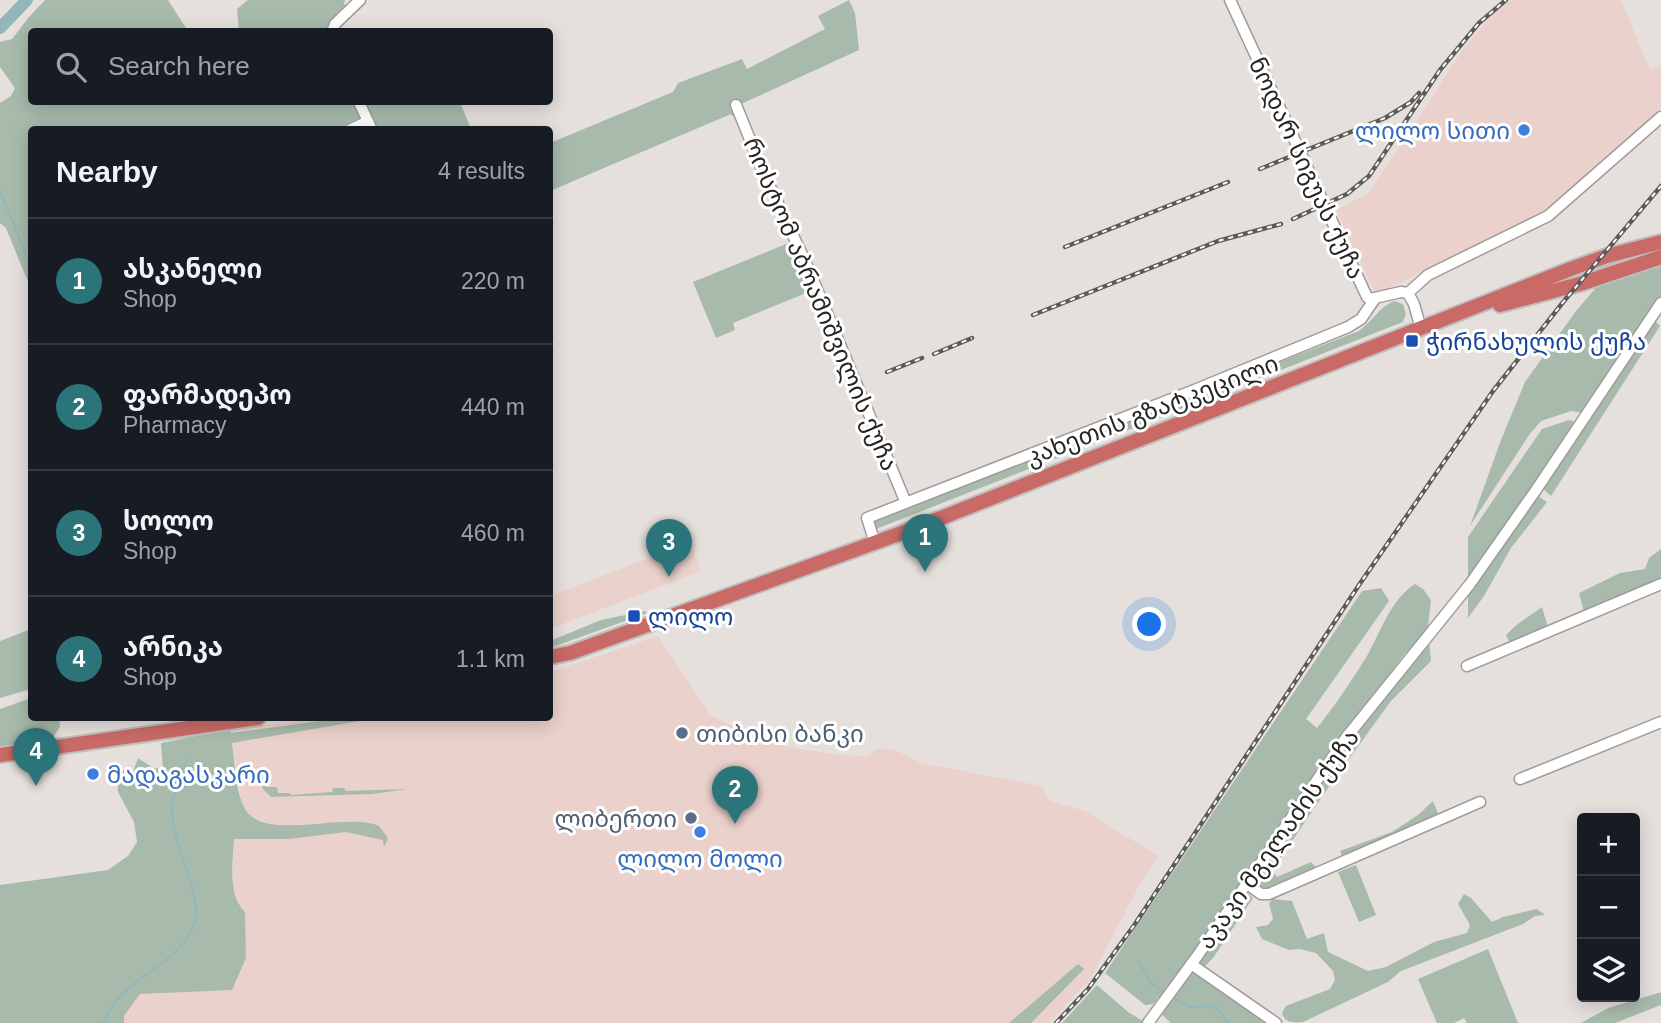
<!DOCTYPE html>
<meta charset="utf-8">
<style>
:root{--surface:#171b24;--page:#242831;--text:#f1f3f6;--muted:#9ea1a6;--line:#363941;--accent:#2a747a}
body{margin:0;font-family:Helvetica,"Noto Sans Georgian",sans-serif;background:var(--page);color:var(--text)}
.controls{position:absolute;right:21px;bottom:21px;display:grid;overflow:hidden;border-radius:7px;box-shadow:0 4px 18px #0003}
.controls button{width:63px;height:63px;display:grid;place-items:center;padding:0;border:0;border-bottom:2px solid var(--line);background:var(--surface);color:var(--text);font:35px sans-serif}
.you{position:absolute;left:1150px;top:625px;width:24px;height:24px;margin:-18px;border:5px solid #fff;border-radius:50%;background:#1a73e8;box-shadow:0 0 0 10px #1a73e833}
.badge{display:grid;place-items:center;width:46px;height:46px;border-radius:50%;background:var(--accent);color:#fff;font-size:23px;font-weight:700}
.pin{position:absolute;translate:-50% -58px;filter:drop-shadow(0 2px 4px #0008)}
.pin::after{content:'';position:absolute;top:37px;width:24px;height:21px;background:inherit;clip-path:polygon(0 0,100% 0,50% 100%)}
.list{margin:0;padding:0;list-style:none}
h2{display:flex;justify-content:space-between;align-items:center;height:91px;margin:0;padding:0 28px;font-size:30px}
h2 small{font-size:23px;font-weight:400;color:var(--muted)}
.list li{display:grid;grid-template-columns:46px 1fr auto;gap:21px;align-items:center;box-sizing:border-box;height:126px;padding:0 28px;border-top:2px solid var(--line)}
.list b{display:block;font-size:26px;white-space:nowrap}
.list p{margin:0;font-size:23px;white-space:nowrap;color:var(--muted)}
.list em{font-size:23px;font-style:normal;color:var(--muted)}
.icon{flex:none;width:38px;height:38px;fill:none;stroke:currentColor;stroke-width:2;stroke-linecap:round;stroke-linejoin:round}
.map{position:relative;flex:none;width:1661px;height:1023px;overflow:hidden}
.search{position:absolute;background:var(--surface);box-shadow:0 4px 18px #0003;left:28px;top:28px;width:525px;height:77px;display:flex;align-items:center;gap:18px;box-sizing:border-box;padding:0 24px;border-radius:7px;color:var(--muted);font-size:26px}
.panel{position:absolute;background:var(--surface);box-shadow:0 4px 18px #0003;left:28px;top:126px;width:525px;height:595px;border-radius:7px}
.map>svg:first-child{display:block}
.commercial{fill:#ebd1cb}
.green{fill:#a7baab}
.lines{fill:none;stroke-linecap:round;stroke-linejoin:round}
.stream{stroke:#91b7bd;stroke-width:2}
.river{stroke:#91b7bd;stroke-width:12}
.minor-casing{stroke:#a09b98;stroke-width:13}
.highway-casing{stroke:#bebebd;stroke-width:18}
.minor{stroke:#fff;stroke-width:10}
.highway{stroke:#c96a67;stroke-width:14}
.rail-casing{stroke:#5d5a59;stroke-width:4.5}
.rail{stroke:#fff;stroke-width:2;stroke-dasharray:5;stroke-linecap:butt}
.shop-dot{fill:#3f7fe0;stroke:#fff;stroke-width:2.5}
.transit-dot{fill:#1a4fb4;stroke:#fff;stroke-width:2.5}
.service-dot{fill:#5c6f8a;stroke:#fff;stroke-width:2.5}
.labels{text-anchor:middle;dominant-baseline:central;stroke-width:6;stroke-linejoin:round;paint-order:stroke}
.shop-label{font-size:24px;fill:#366cbe;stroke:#fff;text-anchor:end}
.street-label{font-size:24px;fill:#272524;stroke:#fff}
.transit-label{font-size:24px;fill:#164399;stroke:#fff;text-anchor:start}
.service-label{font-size:24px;fill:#4e5e75;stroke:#fff;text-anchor:start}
</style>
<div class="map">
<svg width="1661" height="1023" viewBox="0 0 1661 1023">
<rect width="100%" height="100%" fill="#e6e0dd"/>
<path class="commercial" d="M1512,0H1621L1650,70L1661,66V109L1544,211L1376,295L1336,210L1369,193L1463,49L1496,11Z
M690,542L701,571L550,629V596Z
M658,636L711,715L765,743L838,755L869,756L875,749H893L921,763L1042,786L1049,800L1087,812L1158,856L1140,884L1091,978L1049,1023H124V1016L140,994L232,990L245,912L240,907L232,884L234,839H280L281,825L258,822L245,810L241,799L230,729L323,718H550V672Z"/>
<path class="green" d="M45,0H168L186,28L218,31L32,32V102H357L361,117L334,130H32L31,289L6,228L0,223V103L11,96L15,88L0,67V42L12,39L29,17Z
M248,0H345L344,4L347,8L332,22L326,32L239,31L237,9Z
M849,0L855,13L859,50L741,104V113L732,116L731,114L550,191V143L673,92L678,83L742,59L747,69L825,29L818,16Z
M364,102H460L471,129H376Z
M791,242L811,291L733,323L735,330L716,338L693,282Z
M1661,263V297L1583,413L1571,411L1541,421L1529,435L1470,526L1501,440L1525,382L1576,311L1599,284Z
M1394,301L1403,304L1406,314L1403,322L876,529L874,523L877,519L1359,331C1372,322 1379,307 1394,301Z
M1653,319L1660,326L1551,496L1541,487Z
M1569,420L1575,422L1504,544L1537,495L1547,502L1511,548L1484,596L1468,618V537L1542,429Z
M1661,549V584L1585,616L1579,593L1620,573L1645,569L1649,558Z
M1415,584L1423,589L1431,600L1428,627L1431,661L1391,701L1330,785L1275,866L1273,872L1277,877L1311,862L1317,868L1267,891L1254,882L1356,732L1415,658L1406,652L1318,770L1187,963L1153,1004L1145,1005L1105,973L1362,591L1381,588L1389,601L1306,719L1317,728C1335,706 1352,680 1367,656C1380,633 1391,599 1415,584Z
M1542,607L1549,631L1512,647L1506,635L1515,626Z
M645,611L647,613L550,648V641L601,620Z
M31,629V689L0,698V641Z
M31,698L32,718H59L60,727L51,740L0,747V709Z
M342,718H377L232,743C235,763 235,789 244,807C261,844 346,811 379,826L388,838L384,847L383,840L346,832L289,839H234C233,862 227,894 245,912L246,958L232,990L140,994L124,1016V1023H0V885L108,870L128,856L137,842L134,822L118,792L117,778L123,770L133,772L138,758L153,768L163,769L161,743L230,729L231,733Z
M257,765L267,787H277L278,793H289L291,795L332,792L333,788H344L346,791L408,789L372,794L271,797L263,789Z
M1433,801L1439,816L1343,859L1340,851L1392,832L1418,815Z
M1356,865L1376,915L1359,922L1338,872Z
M1247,892L1253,898L1213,958L1204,967L1197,964Z
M1464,894L1471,898L1492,922L1503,917L1537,909L1545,915L1535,916L1523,924L1401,971L1388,982L1303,1022C1293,1023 1285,1023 1282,1013L1286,1006L1330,989L1335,980L1333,971L1316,953L1300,949L1289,950L1262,939L1256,927L1268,925L1273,919L1269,903L1273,899L1292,901L1307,939L1324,933L1328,952L1368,971L1386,967L1434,942L1467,933L1470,925L1458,904Z
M1488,949L1518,1023H1467L1464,1018L1454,1023H1437L1418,979Z
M1078,964L1084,969L1031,1023H1009Z
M1190,973H1197L1267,1023H1171L1160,1013Z
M1097,985L1128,1012L1146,1023H1062Z
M1658,993H1661V1005L1615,1023H1581L1608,1008Z"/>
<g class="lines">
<path class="stream" d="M0,191L32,269
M1138,961L1150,982L1163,992
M1174,998L1191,1007L1214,1006L1229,1023
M104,1023C118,978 177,968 194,925C205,896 169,842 172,805C174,790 183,773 187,759"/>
<path class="river" d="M0,28L27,0"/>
<defs>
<path id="minor" d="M1230,0L1367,297L1370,299L1401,292L1408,293L1428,275L1548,216L1661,117
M332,32L335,24L360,0
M359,102L372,130
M736,105L764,174L806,263L906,503
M349,130L368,121
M1408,293L1414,304L1421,329
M875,543L867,518L1192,391L1348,327L1361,319L1374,300
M1467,666L1661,584
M1520,779L1661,722
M1246,883L1261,894H1269L1480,802
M1191,964L1276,1023
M1148,1023L1198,955L1345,739L1470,584L1536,490L1661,303"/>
<path id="highway" d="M1500,305L1583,283L1661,257
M550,657L570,653L918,527L1573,268L1607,256L1661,242
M0,755L258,718"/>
</defs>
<use href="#minor" class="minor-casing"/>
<use href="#highway" class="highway-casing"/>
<use href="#minor" class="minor"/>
<use href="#highway" class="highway"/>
<defs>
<path id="rail" d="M1260,169L1385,118L1411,102L1419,93
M1293,219L1347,194L1369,176L1440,70L1479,23L1506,0
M1065,247L1228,182
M1033,315L1218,241L1281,224
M934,354L972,338
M887,372L922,358
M1056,1023L1088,989L1135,924L1359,585L1493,391L1564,301L1661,186"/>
</defs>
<use href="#rail" class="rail-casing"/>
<use href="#rail" class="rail"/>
</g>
<g class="shop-dot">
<circle cx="1524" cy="130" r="7"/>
<circle cx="93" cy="774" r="7"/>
<circle cx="700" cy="832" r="7"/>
</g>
<g class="transit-dot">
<rect x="1405" y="334" width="14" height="14" rx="3.5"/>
<rect x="627" y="609" width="14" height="14" rx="3.5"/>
</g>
<g class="service-dot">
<circle cx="682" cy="733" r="7"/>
<circle cx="691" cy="818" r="7"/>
</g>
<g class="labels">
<g class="shop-label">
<text x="1510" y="130">ლილო სითი</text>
<text x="107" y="774" text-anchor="start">მადაგასკარი</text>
<text x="700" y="858" text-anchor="middle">ლილო მოლი</text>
</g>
<g class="street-label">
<text transform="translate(1307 168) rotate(65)">ნოდარ სიგუას ქუჩა</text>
<text transform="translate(821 304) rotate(67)">როსტომ აბრამიშვილის ქუჩა</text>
<text transform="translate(1152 410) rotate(-21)">კახეთის გზატკეცილი</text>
<text transform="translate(1278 839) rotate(-55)">აკაკი მგელაძის ქუჩა</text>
</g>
<g class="transit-label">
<text x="1426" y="341">ჭირნახულის ქუჩა</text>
<text x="648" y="616">ლილო</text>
</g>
<g class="service-label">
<text x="696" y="733">თიბისი ბანკი</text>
<text x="677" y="818" text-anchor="end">ლიბერთი</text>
</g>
</g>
</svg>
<div class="controls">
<button>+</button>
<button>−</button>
<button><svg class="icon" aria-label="layers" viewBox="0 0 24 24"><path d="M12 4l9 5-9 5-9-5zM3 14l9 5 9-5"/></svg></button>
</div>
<div class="you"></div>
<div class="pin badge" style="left:925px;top:572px">1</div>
<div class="pin badge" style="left:735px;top:824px">2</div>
<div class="pin badge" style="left:669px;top:577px">3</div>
<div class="pin badge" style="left:36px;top:786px">4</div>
<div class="search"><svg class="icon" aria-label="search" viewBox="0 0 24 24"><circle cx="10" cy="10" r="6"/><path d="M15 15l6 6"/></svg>Search here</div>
<section class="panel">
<h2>Nearby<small>4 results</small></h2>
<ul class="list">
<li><span class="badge">1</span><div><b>ასკანელი</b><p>Shop</p></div><em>220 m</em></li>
<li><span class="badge">2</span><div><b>ფარმადეპო</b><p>Pharmacy</p></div><em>440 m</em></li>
<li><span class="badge">3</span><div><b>სოლო</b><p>Shop</p></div><em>460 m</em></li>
<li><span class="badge">4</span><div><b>არნიკა</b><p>Shop</p></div><em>1.1 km</em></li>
</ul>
</section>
</div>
